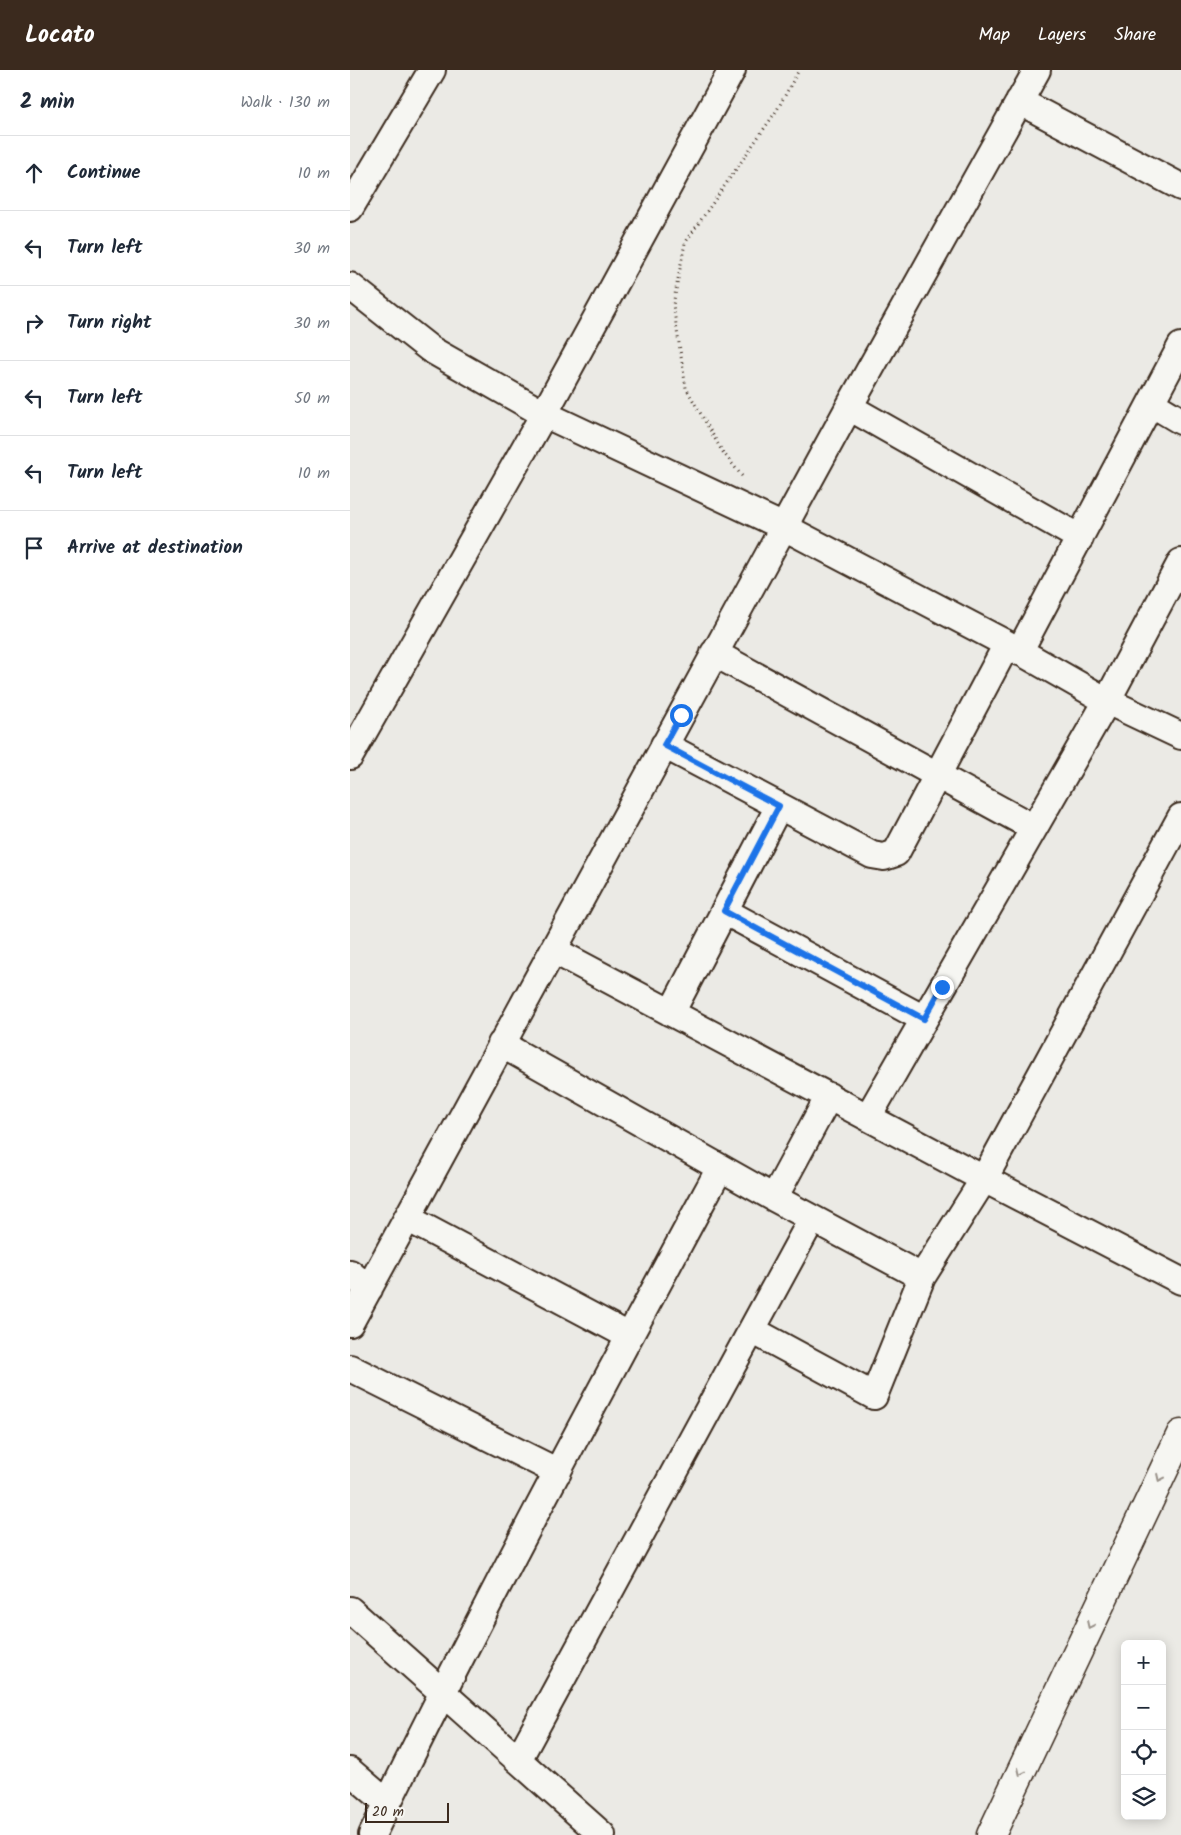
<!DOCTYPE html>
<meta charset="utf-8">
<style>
:root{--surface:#fff;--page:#f6f6f7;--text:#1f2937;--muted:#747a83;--line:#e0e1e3;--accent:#3b2a1e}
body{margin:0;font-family:Kalam,sans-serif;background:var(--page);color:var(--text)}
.controls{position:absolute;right:15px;bottom:15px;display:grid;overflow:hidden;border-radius:8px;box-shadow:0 2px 12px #0003}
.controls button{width:45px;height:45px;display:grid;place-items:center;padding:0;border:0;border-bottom:1px solid var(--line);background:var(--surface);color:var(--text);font:25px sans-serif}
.scale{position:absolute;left:15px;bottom:12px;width:84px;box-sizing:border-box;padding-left:5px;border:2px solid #3b2a1e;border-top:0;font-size:14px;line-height:18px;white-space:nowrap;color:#3b2a1e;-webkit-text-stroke:4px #f6f6f2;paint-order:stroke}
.stop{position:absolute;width:15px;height:15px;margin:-11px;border:4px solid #1a73e8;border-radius:50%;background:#fff}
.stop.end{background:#1a73e8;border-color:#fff;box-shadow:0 1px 5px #0008}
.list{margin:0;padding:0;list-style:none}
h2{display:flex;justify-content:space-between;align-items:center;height:65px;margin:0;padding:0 20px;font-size:21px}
h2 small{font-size:16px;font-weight:400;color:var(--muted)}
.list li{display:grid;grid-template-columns:32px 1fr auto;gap:15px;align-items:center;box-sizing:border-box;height:75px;padding:0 20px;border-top:1px solid var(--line)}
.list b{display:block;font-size:19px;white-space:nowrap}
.list em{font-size:16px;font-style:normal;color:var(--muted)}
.icon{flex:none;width:28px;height:28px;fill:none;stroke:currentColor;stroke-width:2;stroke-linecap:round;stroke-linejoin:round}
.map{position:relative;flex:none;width:831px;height:1765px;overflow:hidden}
header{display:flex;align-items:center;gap:30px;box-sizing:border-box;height:70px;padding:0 25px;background:var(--accent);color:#fff}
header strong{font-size:24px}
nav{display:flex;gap:28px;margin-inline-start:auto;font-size:18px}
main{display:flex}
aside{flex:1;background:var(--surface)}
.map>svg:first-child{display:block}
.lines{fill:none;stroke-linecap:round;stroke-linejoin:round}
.minor-casing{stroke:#3b2a1e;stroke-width:30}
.trunk-casing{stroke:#3b2a1e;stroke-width:31}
.path{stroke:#3b2a1e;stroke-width:3;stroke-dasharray:1 4;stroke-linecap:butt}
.minor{stroke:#f6f6f2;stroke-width:26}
.trunk{stroke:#f6f6f2;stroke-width:28}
.oneway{stroke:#989088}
.route{stroke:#1a73e8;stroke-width:6}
</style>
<header>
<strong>Locato</strong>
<nav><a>Map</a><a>Layers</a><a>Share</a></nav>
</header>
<main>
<aside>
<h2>2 min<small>Walk · 130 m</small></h2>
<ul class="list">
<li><svg class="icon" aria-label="ahead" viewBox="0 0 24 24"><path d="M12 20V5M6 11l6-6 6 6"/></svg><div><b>Continue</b></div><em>10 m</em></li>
<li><svg class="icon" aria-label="left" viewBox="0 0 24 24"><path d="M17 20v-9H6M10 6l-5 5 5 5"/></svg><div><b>Turn left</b></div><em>30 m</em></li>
<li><svg class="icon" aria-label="right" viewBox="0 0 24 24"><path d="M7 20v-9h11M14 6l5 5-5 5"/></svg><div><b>Turn right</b></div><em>30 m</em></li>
<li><svg class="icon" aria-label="left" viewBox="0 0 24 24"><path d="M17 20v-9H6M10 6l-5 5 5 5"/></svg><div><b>Turn left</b></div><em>50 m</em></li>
<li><svg class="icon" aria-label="left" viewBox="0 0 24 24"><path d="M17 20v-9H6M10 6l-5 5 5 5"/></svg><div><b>Turn left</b></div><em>10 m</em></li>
<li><svg class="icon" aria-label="arrive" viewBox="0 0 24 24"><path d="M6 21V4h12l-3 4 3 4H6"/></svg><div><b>Arrive at destination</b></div></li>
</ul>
</aside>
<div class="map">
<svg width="831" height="1765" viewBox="0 0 831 1765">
<rect width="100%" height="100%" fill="#ebeae5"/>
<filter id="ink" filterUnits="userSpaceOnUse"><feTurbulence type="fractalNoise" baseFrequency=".02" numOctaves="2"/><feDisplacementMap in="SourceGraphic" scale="10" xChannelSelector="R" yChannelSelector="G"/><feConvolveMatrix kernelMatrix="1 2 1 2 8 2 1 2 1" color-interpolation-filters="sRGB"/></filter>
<g filter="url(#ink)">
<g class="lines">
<defs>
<path id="minor" d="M669,31L831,117
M0,138L82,0
M0,216L80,279L194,344L434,457L657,574L757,631L831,666
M801,333L831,351
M499,337L730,468
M669,582L831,276
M364,583L684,758
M314,675L522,785L534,787L546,783L657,574
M0,686L194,344L382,0
M374,841L574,949
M203,880L634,1109L831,1211
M321,943L429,736
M151,974L424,1128L572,1207
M518,1047L757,631L831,492
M424,1128L479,1026
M57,1148L279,1266
M0,1203L19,1219
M0,1253L499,337L687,0
M402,1260L524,1326L572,1207L634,1109L831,747
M0,1298L208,1402
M0,1540L252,1765
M168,1690L462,1149
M0,1701L37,1733
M22,1765C132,1539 251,1319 370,1098"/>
<path id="trunk" d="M641,1765L831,1364"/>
</defs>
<use href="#minor" class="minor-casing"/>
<use href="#trunk" class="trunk-casing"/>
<path class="path" d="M392,406L372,381L336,318L323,235L335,173L427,40L449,0"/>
<use href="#minor" class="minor"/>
<use href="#trunk" class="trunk"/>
</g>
<defs><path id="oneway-chevron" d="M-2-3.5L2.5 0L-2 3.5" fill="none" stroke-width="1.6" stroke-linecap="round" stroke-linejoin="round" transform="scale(1.25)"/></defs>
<g class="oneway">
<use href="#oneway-chevron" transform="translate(810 1408) rotate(115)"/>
<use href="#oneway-chevron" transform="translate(740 1555) rotate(115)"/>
<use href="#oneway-chevron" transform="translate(671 1702) rotate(115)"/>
</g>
</g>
<g class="lines" filter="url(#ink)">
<path class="route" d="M331,645L314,675L429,736L374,841L574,949L592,917"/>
</g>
</svg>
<div class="controls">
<button>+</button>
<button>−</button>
<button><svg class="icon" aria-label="locate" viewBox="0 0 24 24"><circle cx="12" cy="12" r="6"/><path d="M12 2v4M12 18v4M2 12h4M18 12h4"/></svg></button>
<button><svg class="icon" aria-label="layers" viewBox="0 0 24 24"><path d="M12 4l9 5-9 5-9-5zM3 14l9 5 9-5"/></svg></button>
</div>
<div class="scale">20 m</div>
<div class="stop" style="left:331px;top:645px"></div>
<div class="stop end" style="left:592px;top:917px"></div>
</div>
</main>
